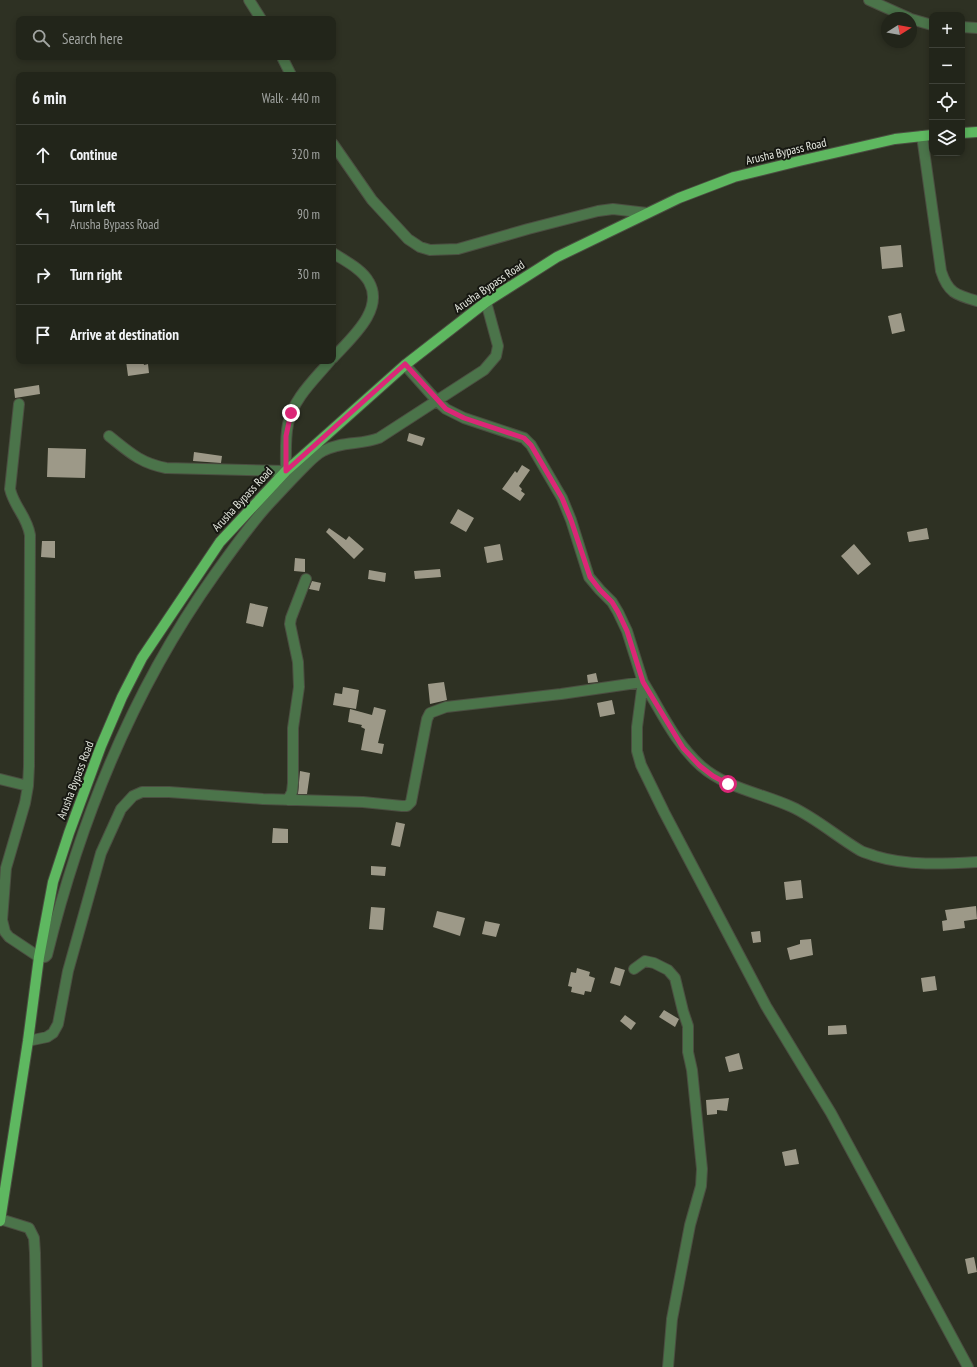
<!DOCTYPE html>
<meta charset="utf-8">
<style>
:root{--surface:#22251a;--page:#2e3127;--text:#f1f3f6;--muted:#a2a5a2;--line:#3f4239}
body{margin:0;font-family:"PT Sans Narrow",sans-serif;background:var(--page);color:var(--text)}
.controls{position:absolute;right:12px;top:12px;display:grid;overflow:hidden;border-radius:8px;box-shadow:0 2px 6px #0003}
.controls button{width:36px;height:36px;display:grid;place-items:center;padding:0;border:0;border-bottom:1px solid var(--line);background:var(--surface);color:var(--text);font:20px sans-serif}
.compass{position:absolute;left:881px;top:12px;width:36px;height:36px;border-radius:50%;background:var(--surface);box-shadow:0 2px 6px #0003;rotate:79deg}
.stop{position:absolute;width:12px;height:12px;margin:-9px;border:3px solid #db2777;border-radius:50%;background:#fff}
.stop.end{background:#db2777;border-color:#fff;box-shadow:0 1px 4px #0008}
.list{margin:0;padding:0;list-style:none}
h2{display:flex;justify-content:space-between;align-items:center;height:52px;margin:0;padding:0 16px;font-size:17px}
h2 small{font-size:13px;font-weight:400;color:var(--muted)}
.list li{display:grid;grid-template-columns:26px 1fr auto;gap:12px;align-items:center;box-sizing:border-box;height:60px;padding:0 16px;border-top:1px solid var(--line)}
.list b{display:block;font-size:15px;white-space:nowrap}
.list p{margin:0;font-size:13px;white-space:nowrap;color:var(--muted)}
.list em{font-size:13px;font-style:normal;color:var(--muted)}
.icon{flex:none;width:22px;height:22px;fill:none;stroke:currentColor;stroke-width:2;stroke-linecap:round;stroke-linejoin:round}
.map{position:relative;flex:none;width:977px;height:1367px;overflow:hidden}
.search{position:absolute;background:var(--surface);box-shadow:0 2px 6px #0003;left:16px;top:16px;width:320px;height:44px;display:flex;align-items:center;gap:10px;box-sizing:border-box;padding:0 14px;border-radius:8px;color:var(--muted);font-size:15px}
.panel{position:absolute;background:var(--surface);box-shadow:0 2px 6px #0003;left:16px;top:72px;width:320px;height:292px;border-radius:8px}
.map>svg:first-child{display:block}
.building{fill:#9d9988}
.lines{fill:none;stroke-linecap:round;stroke-linejoin:round}
.minor-casing{stroke:#4b4e41;stroke-width:12}
.major-casing{stroke:#4b4e41;stroke-width:12}
.minor{stroke:#4b744a;stroke-width:10}
.major{stroke:#5eb860;stroke-width:10}
.route{stroke:#db2777;stroke-width:5}
.labels{text-anchor:middle;dominant-baseline:central;stroke-width:4;stroke-linejoin:round;paint-order:stroke}
.street-label{font-size:12px;fill:#e3e6dd;stroke:#171812}
</style>
<div class="map">
<svg width="977" height="1367" viewBox="0 0 977 1367">
<rect width="100%" height="100%" fill="#2e3123"/>
<path class="building" d="M901,245L903,267L882,269L880,247Z
M901,313L905,331L892,334L888,316Z
M126,361H143L144,365L148,364L149,373L128,376Z
M39,385L40,394L15,398L14,389Z
M409,433L425,438L422,446L407,441Z
M48,448L86,449L85,478L47,477Z
M194,452L222,456L221,463L193,461Z
M522,465L530,470L519,486L522,489L521,491L525,494L520,501L502,489L515,471L517,473Z
M458,509L474,518L466,532L450,523Z
M329,528L346,540L349,536L364,549L354,559L326,532Z
M927,528L929,539L909,542L907,532Z
M42,541H55V558L41,557Z
M500,544L503,560L487,563L484,547Z
M854,544L871,564L858,575L841,556Z
M295,558L305,559V572L294,571Z
M440,569L441,577L415,579L414,571Z
M369,570L386,573L385,582L368,579Z
M312,581L321,583L319,591L309,589Z
M250,603L268,607L263,627L246,623Z
M596,673L598,682L588,683L587,675Z
M444,682L447,700L430,704L428,684Z
M343,687L359,690L356,709L333,705L335,693L342,694Z
M612,700L615,714L600,717L597,703Z
M374,707L386,710L378,743L384,744L382,754L361,750L365,729L361,727L362,725L348,722L350,709L372,715Z
M300,771L310,773L307,794H298Z
M396,822L405,824L400,847L391,845Z
M273,828L288,829V843H272Z
M371,866L386,867L385,876L371,875Z
M801,880L803,898L786,900L784,882Z
M976,906L977,919L964,921L965,928L943,931L942,921L947,920L945,910Z
M371,907L385,908L383,930L369,929Z
M437,911L465,918L460,936L433,927Z
M485,921L500,924L496,937L482,934Z
M760,931L761,942L753,943L751,932Z
M811,939L813,955L790,960L787,948L800,944V940Z
M615,967L625,970L620,986L610,983Z
M577,968L590,972L589,976L595,978L591,992L585,991L584,995L571,992L572,987L568,986L571,972L576,973Z
M935,976L937,990L923,992L921,978Z
M664,1010L679,1019L675,1027L659,1017Z
M625,1015L636,1023L631,1030L620,1021Z
M846,1025L847,1034L828,1035V1026Z
M739,1053L743,1069L729,1072L725,1057Z
M729,1098L727,1111L717,1110V1114L707,1115L706,1100Z
M796,1149L799,1164L785,1166L782,1152Z
M974,1257L977,1272L968,1274L965,1259Z"/>
<g class="lines">
<defs>
<path id="minor" d="M249,0L261,19
M869,0L909,18
M911,19L932,25
M962,27L977,28
M282,57L291,75
M922,136L941,271C948,293 956,295 977,301
M333,144L372,200L408,239L420,247L430,250L458,249L528,229L598,211L613,209L647,213
M333,253C345,261 362,269 369,282C385,310 350,339 333,358
M405,365L437,401L446,409L464,418L524,438L531,445L562,498L571,520L589,577L600,590L612,602L618,612L627,631L643,682L637,727V751L641,765L664,812L766,1006L831,1113L968,1367
M19,404L10,489C14,507 27,516 30,535L29,766L28,786L25,803L6,868L2,920L5,932L9,937L39,957H45L47,955C81,817 133,689 215,574C232,550 249,526 268,505C281,491 293,478 306,465C311,460 317,454 323,451C341,441 362,445 379,438L484,370L496,356L498,346L486,302
M109,436C129,452 140,463 166,468L286,471C286,455 285,439 288,424C293,399 314,380 330,361
M0,779L28,786
M288,800L292,792L293,783V728L299,687L298,662L290,624L291,618L306,579
M634,969L645,961L654,963L668,970L675,978L683,1011L688,1026V1052L692,1070L702,1169L701,1186L690,1225L672,1319L668,1367
M28,1041L47,1037L53,1033L58,1024L68,971L101,853L121,809L133,796L142,792H169L263,799L363,802L402,806H407L411,802L427,719L430,713L446,707L561,694L643,682C661,711 675,743 701,766C726,788 761,793 792,807C816,818 837,837 861,851C865,853 870,854 875,856C908,866 943,864 977,862
M0,1219L29,1228L34,1238L35,1253L37,1367"/>
<path id="major" d="M962,133L977,132
M0,1221L28,1041L39,957L53,882L69,833L101,746L122,697L142,658L220,542L286,471L405,365L486,302L557,257L679,198L734,177L799,161L895,139L932,135"/>
</defs>
<use href="#minor" class="minor-casing"/>
<use href="#major" class="major-casing"/>
<use href="#minor" class="minor"/>
<use href="#major" class="major"/>
</g>
<g class="lines">
<path class="route" d="M291,413L286,436V471L405,364L446,409L464,418L524,438L531,445L562,498L571,520L590,577L600,590L612,602L618,612L627,631L643,682L683,748L700,766L713,776L728,784"/>
</g>
<g class="labels">
<g class="street-label">
<text transform="translate(786 151) rotate(-13)">Arusha Bypass Road</text>
<text transform="translate(489 286) rotate(-34)">Arusha Bypass Road</text>
<text transform="translate(242 499) rotate(-47)">Arusha Bypass Road</text>
<text transform="translate(75 780) rotate(-69)">Arusha Bypass Road</text>
</g>
</g>
</svg>
<div class="controls">
<button>+</button>
<button>−</button>
<button><svg class="icon" aria-label="locate" viewBox="0 0 24 24"><circle cx="12" cy="12" r="6"/><path d="M12 2v4M12 18v4M2 12h4M18 12h4"/></svg></button>
<button><svg class="icon" aria-label="layers" viewBox="0 0 24 24"><path d="M12 4l9 5-9 5-9-5zM3 14l9 5 9-5"/></svg></button>
</div>
<svg class="compass" viewBox="-18 -18 36 36"><path d="M0-13l5 13h-10z" fill="#e53935"/><path d="M0 13l5-13h-10z" fill="#a2a5a2"/></svg>
<div class="stop" style="left:728px;top:784px"></div>
<div class="stop end" style="left:291px;top:413px"></div>
<div class="search"><svg class="icon" aria-label="search" viewBox="0 0 24 24"><circle cx="10" cy="10" r="6"/><path d="M15 15l6 6"/></svg>Search here</div>
<section class="panel">
<h2>6 min<small>Walk · 440 m</small></h2>
<ul class="list">
<li><svg class="icon" aria-label="ahead" viewBox="0 0 24 24"><path d="M12 20V5M6 11l6-6 6 6"/></svg><div><b>Continue</b></div><em>320 m</em></li>
<li><svg class="icon" aria-label="left" viewBox="0 0 24 24"><path d="M17 20v-9H6M10 6l-5 5 5 5"/></svg><div><b>Turn left</b><p>Arusha Bypass Road</p></div><em>90 m</em></li>
<li><svg class="icon" aria-label="right" viewBox="0 0 24 24"><path d="M7 20v-9h11M14 6l5 5-5 5"/></svg><div><b>Turn right</b></div><em>30 m</em></li>
<li><svg class="icon" aria-label="arrive" viewBox="0 0 24 24"><path d="M6 21V4h12l-3 4 3 4H6"/></svg><div><b>Arrive at destination</b></div></li>
</ul>
</section>
</div>
